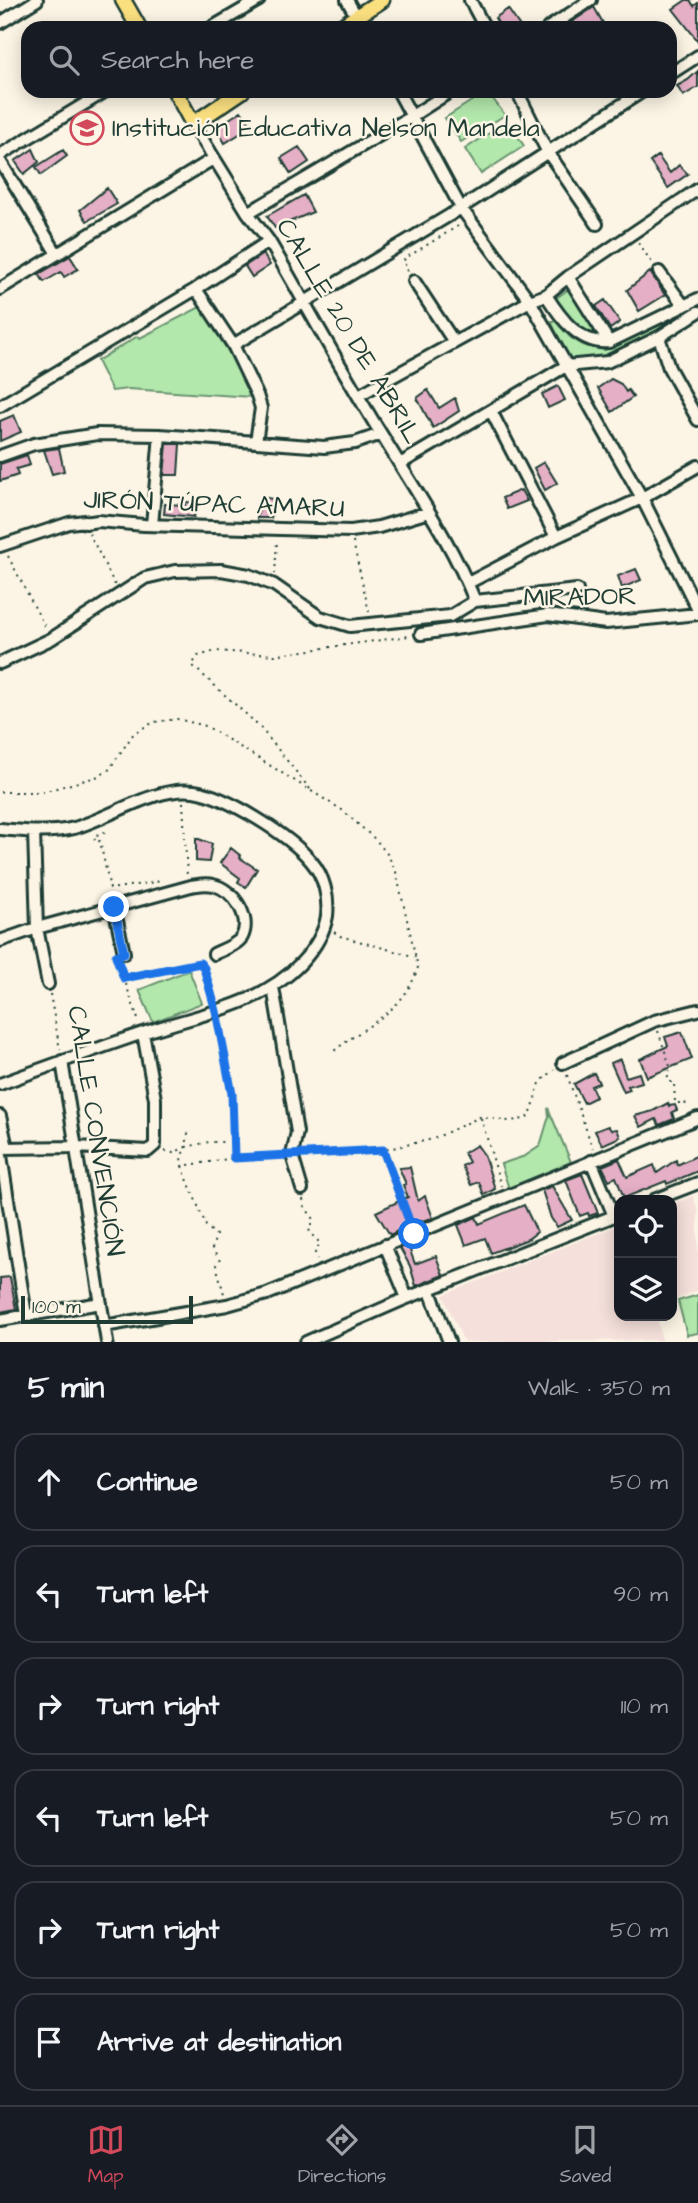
<!DOCTYPE html>
<meta charset="utf-8">
<style>
:root{--surface:#171b24;--page:#20242c;--text:#f1f3f6;--muted:#9ea1a6;--line:#363941;--accent:#d1495b}
body{margin:0;font-family:"Architects Daughter",sans-serif;background:var(--page);color:var(--text)}
.controls{position:absolute;right:21px;bottom:21px;display:grid;overflow:hidden;border-radius:14px;box-shadow:0 4px 18px #0003}
.controls button{width:63px;height:63px;display:grid;place-items:center;padding:0;border:0;border-bottom:2px solid var(--line);background:var(--surface);color:var(--text);font:35px sans-serif}
.scale{position:absolute;left:21px;bottom:18px;width:172px;box-sizing:border-box;padding-left:7px;border:4px solid #1f3d34;border-top:0;font-size:19px;line-height:24px;white-space:nowrap;color:#1f3d34;-webkit-text-stroke:5px #fcf5e5;paint-order:stroke}
.stop{position:absolute;width:21px;height:21px;margin:-16px;border:5px solid #1a73e8;border-radius:50%;background:#fff}
.stop.end{background:#1a73e8;border-color:#fff;box-shadow:0 2px 7px #0008}
.list{margin:0;padding:0;list-style:none}
h2{display:flex;justify-content:space-between;align-items:center;height:91px;margin:0;padding:0 28px;font-size:30px}
h2 small{font-size:23px;font-weight:400;color:var(--muted)}
.list li{display:grid;grid-template-columns:46px 1fr auto;gap:21px;align-items:center;box-sizing:border-box;height:98px;margin:0 14px 14px;padding:0 14px;border:2px solid var(--line);border-radius:21px}
.list b{display:block;font-size:26px;white-space:nowrap}
.list em{font-size:23px;font-style:normal;color:var(--muted)}
.icon{flex:none;width:38px;height:38px;fill:none;stroke:currentColor;stroke-width:2;stroke-linecap:round;stroke-linejoin:round}
.map{position:relative;flex:none;width:698px;height:1342px;overflow:hidden}
.search{position:absolute;background:var(--surface);box-shadow:0 4px 18px #0003;left:21px;right:21px;top:21px;height:77px;display:flex;align-items:center;gap:18px;box-sizing:border-box;padding:0 24px;border-radius:21px;color:var(--muted);font-size:26px}
.sheet{height:763px;background:var(--surface)}
nav{display:flex;justify-content:space-around;align-items:center;box-sizing:border-box;height:98px;border-top:2px solid var(--line);background:var(--surface);font-size:19px;color:var(--muted)}
nav a{display:grid;justify-items:center;gap:4px}
nav .on{color:var(--accent)}
.map>svg:first-child{display:block}
.built{fill:#f5e0db}
.green{fill:#b2e8ab;stroke:#689270;stroke-width:2}
.building{fill:#e5afc5;stroke:#1f3d34;stroke-width:2}
.lines{fill:none;stroke-linecap:round;stroke-linejoin:round}
.minor-casing{stroke:#1f3d34;stroke-width:16}
.major-casing{stroke:#1f3d34;stroke-width:19}
.path{stroke:#1f3d34;stroke-width:2;stroke-dasharray:2 5;stroke-linecap:butt}
.minor{stroke:#fcf5e5;stroke-width:10}
.major{stroke:#fbe080;stroke-width:14}
.route{stroke:#1a73e8;stroke-width:9}
.labels{text-anchor:middle;dominant-baseline:central;stroke-width:5;stroke-linejoin:round;paint-order:stroke}
.poi-label{font-size:26px;fill:#1f3d34;stroke:#fcf5e5;text-anchor:start}
.street-label{font-size:26px;fill:#1f3d34;stroke:#fcf5e5}
</style>
<div class="map">
<svg width="698" height="1342" viewBox="0 0 698 1342">
<rect width="100%" height="100%" fill="#fcf5e5"/>
<filter id="ink" filterUnits="userSpaceOnUse"><feTurbulence type="fractalNoise" baseFrequency=".0143" numOctaves="2"/><feDisplacementMap in="SourceGraphic" scale="14" xChannelSelector="R" yChannelSelector="G"/><feConvolveMatrix kernelMatrix="1 2 1 2 8 2 1 2 1" color-interpolation-filters="sRGB"/></filter>
<g filter="url(#ink)">
<path class="built" d="M693,1196L698,1210V1290L672,1301V1204Z
M619,1225V1316H657L662,1340L464,1342L443,1295Z"/>
<path class="green" d="M487,91L505,115L461,142L445,118Z
M508,121L524,146L481,174L465,149Z
M570,288L601,337C580,331 568,316 555,299Z
M698,305V309L646,339L601,360L573,361L565,352L551,321H555L571,338L585,346L604,350Z
M200,307L230,354L251,397L128,389L112,391L97,361L138,336L140,338Z
M189,970L202,1003L153,1022L139,990Z
M548,1108L571,1162L509,1189L501,1164L525,1156L540,1146L549,1116Z
M698,1295V1333L687,1335L678,1301Z"/>
<path class="building" d="M686,0H690L694,6L698,3V41L673,9Z
M594,7L603,23L596,28H563Z
M508,9L521,28H501L495,18Z
M698,71V87L683,96L677,86L688,80Z
M241,111L252,126L225,143L216,128Z
M299,147L309,162L291,174L281,158Z
M33,149L39,162L24,174L15,161Z
M63,150L67,156L41,175L36,167Z
M658,156L670,173L679,165L688,174L668,188L650,162Z
M107,188L117,204L87,221L80,210Z
M304,195L313,212L275,228L267,216Z
M263,254L270,265L252,277L245,266Z
M70,256L78,269L64,277L61,272L44,282L39,274Z
M650,272L665,295L639,311L627,290Z
M605,300L620,322L610,329L596,306Z
M611,379L621,384L626,392L628,390L633,397L612,412L598,388Z
M558,386L565,400L548,408L542,394Z
M428,390L439,408L455,398L459,411L433,428L417,398Z
M14,415L21,432L0,441V421Z
M167,444H180L178,475H164Z
M59,448L64,471L52,474L44,450Z
M27,455L30,465L16,469L18,475L0,481V464Z
M544,462L557,483L545,490L534,468Z
M521,490L527,501L507,509L502,498Z
M261,497L273,499L271,518H257Z
M185,502L197,503L194,517L164,514L165,504L185,505Z
M636,569L641,580L622,588L618,576Z
M196,838L212,844L209,862L196,861Z
M231,848L241,856L240,858L257,869L246,887L238,882L240,878L220,863Z
M682,1032L692,1059L647,1077L640,1059L668,1046L665,1037Z
M620,1059L626,1077L639,1073L642,1082L628,1086L630,1090L624,1092L611,1063Z
M594,1073L599,1083L591,1086L596,1097L584,1103L574,1084Z
M668,1103L669,1106L675,1105L677,1110L672,1112L674,1119L659,1125L656,1119L641,1127L635,1116L653,1111Z
M608,1126L611,1130L617,1129L620,1137L602,1145L595,1131Z
M477,1145L484,1155L495,1189L484,1195L479,1182L471,1185L462,1166L469,1162L464,1153Z
M698,1155V1171L667,1184L666,1181L624,1198L616,1177L609,1180L602,1166L619,1159L627,1177L654,1165L657,1173L676,1160L677,1165Z
M410,1167L418,1201L425,1196L433,1218L413,1223L390,1235L376,1212L408,1197L403,1185L406,1184L399,1168Z
M582,1174L598,1213L589,1216L588,1213L580,1216L566,1180Z
M552,1186L572,1220L557,1227L551,1218L542,1190Z
M524,1205L537,1232L528,1239L491,1253L485,1238L466,1245L458,1225L476,1217L479,1224Z
M408,1245L415,1264L436,1256L443,1275L416,1286L410,1266L400,1248Z
M10,1277L16,1309L0,1312V1278Z"/>
<g class="lines">
<defs>
<path id="minor" d="M347,0L363,28
M470,0L485,28
M0,23L37,0
M211,28L259,0
M548,28L591,0
M670,74L698,56
M398,91L461,208L530,301L642,498L698,610
M517,91L547,151L597,224
M193,124L248,213L269,241C307,306 343,373 383,437C415,490 452,543 475,601
M0,155L106,91
M0,161L57,254
M248,213L412,116L451,91
M659,272L684,306
M568,277L609,342
M414,281L454,342
M0,289L213,159
M196,289L233,345L257,395L261,408L256,442
M546,295C560,317 579,345 609,342L698,299
M659,337L669,368L698,420
M233,345L450,215L643,91
M359,395L530,301L546,295L568,277L698,189
M0,406L196,289L269,241
M491,411L556,537
M0,456L34,444L97,434L160,435L324,447L355,443L381,434
M400,464L566,366L607,362L659,337L698,312
M152,525L160,435
M0,546L69,523L85,521V523L98,521L144,525L351,531L379,527L429,512
M468,583L556,537L642,498L698,466
M421,634L548,615L606,623L698,614
M0,663L51,639L145,578L175,571L221,570L249,575L274,585L320,617L350,626L450,616L475,601L577,590
M0,829C25,831 49,834 74,828C112,817 155,786 194,791C227,796 290,836 311,861C324,876 329,897 327,916C324,934 314,949 302,962C259,1008 197,1014 140,1034C93,1050 47,1067 0,1084
M34,832L37,928L48,984
M114,907L124,953
M0,941L37,928L191,886C198,885 206,883 213,885C233,889 252,917 242,937C237,945 222,950 214,954
M273,987L297,1132L292,1155L302,1189
M62,1061L107,1342
M563,1063L654,1021L698,1010
M0,1116L7,1148
M0,1148L76,1147L148,1151L155,1145V1099L143,1033
M0,1149L26,1315
M591,1161L614,1216
M654,1200L698,1183
M385,1245L407,1298
M430,1291L449,1342
M0,1320L101,1303
M104,1326L227,1305L267,1294L698,1118
M306,1342L407,1298L619,1214"/>
<path id="major" d="M123,0L139,28
M339,28L382,0
M175,91L193,124L242,91"/>
</defs>
<use href="#minor" class="minor-casing"/>
<use href="#major" class="major-casing"/>
<path class="path" d="M638,243L653,264
M408,271L404,266L407,263L404,259L458,226
M89,533L115,585
M353,542L369,612
M8,556L46,629
M275,574L277,541
M310,789L259,726L192,665L198,656L216,651L275,655L409,636
M0,792H42L96,777L108,771L134,733L154,722L177,719L206,726L342,810L376,840L388,855L396,872L418,967C404,1013 368,1023 334,1051
M183,802L187,877
M105,832L94,836L95,842L100,841L110,889L162,881
M334,932L340,936L416,957
M119,964L139,1022
M124,978L200,963L204,968L214,1001
M50,994L60,1050
M218,1021L232,1094L234,1157
M658,1031L671,1069L667,1073L669,1082H674L675,1103H685L688,1109
M567,1075L593,1149
M481,1118L501,1186
M188,1133L186,1147L209,1142H225
M383,1150L410,1223
M165,1151L173,1153L186,1147L181,1157L182,1166L235,1158L280,1156
M303,1155L383,1150L433,1139L480,1117L509,1121L525,1119C537,1109 533,1094 541,1082C545,1077 550,1074 554,1070
M182,1166L206,1226L216,1235L212,1249L220,1261L216,1265L224,1294
M303,1199L304,1206L314,1219L309,1232L320,1243L315,1253L317,1259"/>
<use href="#minor" class="minor"/>
<use href="#major" class="major"/>
</g>
</g>
<g class="lines" filter="url(#ink)">
<path class="route" d="M114,907L124,953L116,956L124,978L200,963L204,968L216,1011L232,1094L234,1158L383,1150L414,1234"/>
</g>
<defs>
<symbol id="school-ring" viewBox="-11 -11 22 22"><circle r="9.5" fill="#fcf5e5" stroke="#d1495b" stroke-width="1.5"/><path d="M0-5L7-2L0 1L-7-2ZM-4 1L0 2.5L4 1V4Q0 6-4 4Z" fill="#d1495b"/></symbol>
</defs>
<g fill-rule="evenodd">
<use href="#school-ring" x="68" y="109" width="38" height="38"/>
</g>
<g class="labels">
<g class="poi-label">
<text x="112" y="128">Institución Educativa Nelson Mandela</text>
</g>
<g class="street-label">
<text transform="translate(349 331) rotate(59)">CALLE 20 DE ABRIL</text>
<text transform="translate(214 504) rotate(2)">JIRÓN TÚPAC AMARU</text>
<text transform="translate(580 597) rotate(-1)">MIRADOR</text>
<text transform="translate(96 1131) rotate(81)">CALLE CONVENCIÓN</text>
</g>
</g>
</svg>
<div class="controls">
<button><svg class="icon" aria-label="locate" viewBox="0 0 24 24"><circle cx="12" cy="12" r="6"/><path d="M12 2v4M12 18v4M2 12h4M18 12h4"/></svg></button>
<button><svg class="icon" aria-label="layers" viewBox="0 0 24 24"><path d="M12 4l9 5-9 5-9-5zM3 14l9 5 9-5"/></svg></button>
</div>
<div class="scale">100 m</div>
<div class="stop" style="left:414px;top:1234px"></div>
<div class="stop end" style="left:114px;top:907px"></div>
<div class="search"><svg class="icon" aria-label="search" viewBox="0 0 24 24"><circle cx="10" cy="10" r="6"/><path d="M15 15l6 6"/></svg>Search here</div>
</div>
<section class="sheet">
<h2>5 min<small>Walk · 350 m</small></h2>
<ul class="list">
<li><svg class="icon" aria-label="ahead" viewBox="0 0 24 24"><path d="M12 20V5M6 11l6-6 6 6"/></svg><div><b>Continue</b></div><em>50 m</em></li>
<li><svg class="icon" aria-label="left" viewBox="0 0 24 24"><path d="M17 20v-9H6M10 6l-5 5 5 5"/></svg><div><b>Turn left</b></div><em>90 m</em></li>
<li><svg class="icon" aria-label="right" viewBox="0 0 24 24"><path d="M7 20v-9h11M14 6l5 5-5 5"/></svg><div><b>Turn right</b></div><em>110 m</em></li>
<li><svg class="icon" aria-label="left" viewBox="0 0 24 24"><path d="M17 20v-9H6M10 6l-5 5 5 5"/></svg><div><b>Turn left</b></div><em>50 m</em></li>
<li><svg class="icon" aria-label="right" viewBox="0 0 24 24"><path d="M7 20v-9h11M14 6l5 5-5 5"/></svg><div><b>Turn right</b></div><em>50 m</em></li>
<li><svg class="icon" aria-label="arrive" viewBox="0 0 24 24"><path d="M6 21V4h12l-3 4 3 4H6"/></svg><div><b>Arrive at destination</b></div></li>
</ul>
</section>
<nav>
<a class="on"><svg class="icon" aria-label="map" viewBox="0 0 24 24"><path d="M3 6l6-2 6 2 6-2v14l-6 2-6-2-6 2zM9 4v14M15 6v14"/></svg>Map</a>
<a><svg class="icon" aria-label="directions" viewBox="0 0 24 24"><path d="M12 3l9 9-9 9-9-9zM9 14v-3h6M13 9l2 2-2 2"/></svg>Directions</a>
<a><svg class="icon" aria-label="saved" viewBox="0 0 24 24"><path d="M7 4h10v16l-5-4-5 4z"/></svg>Saved</a>
</nav>
